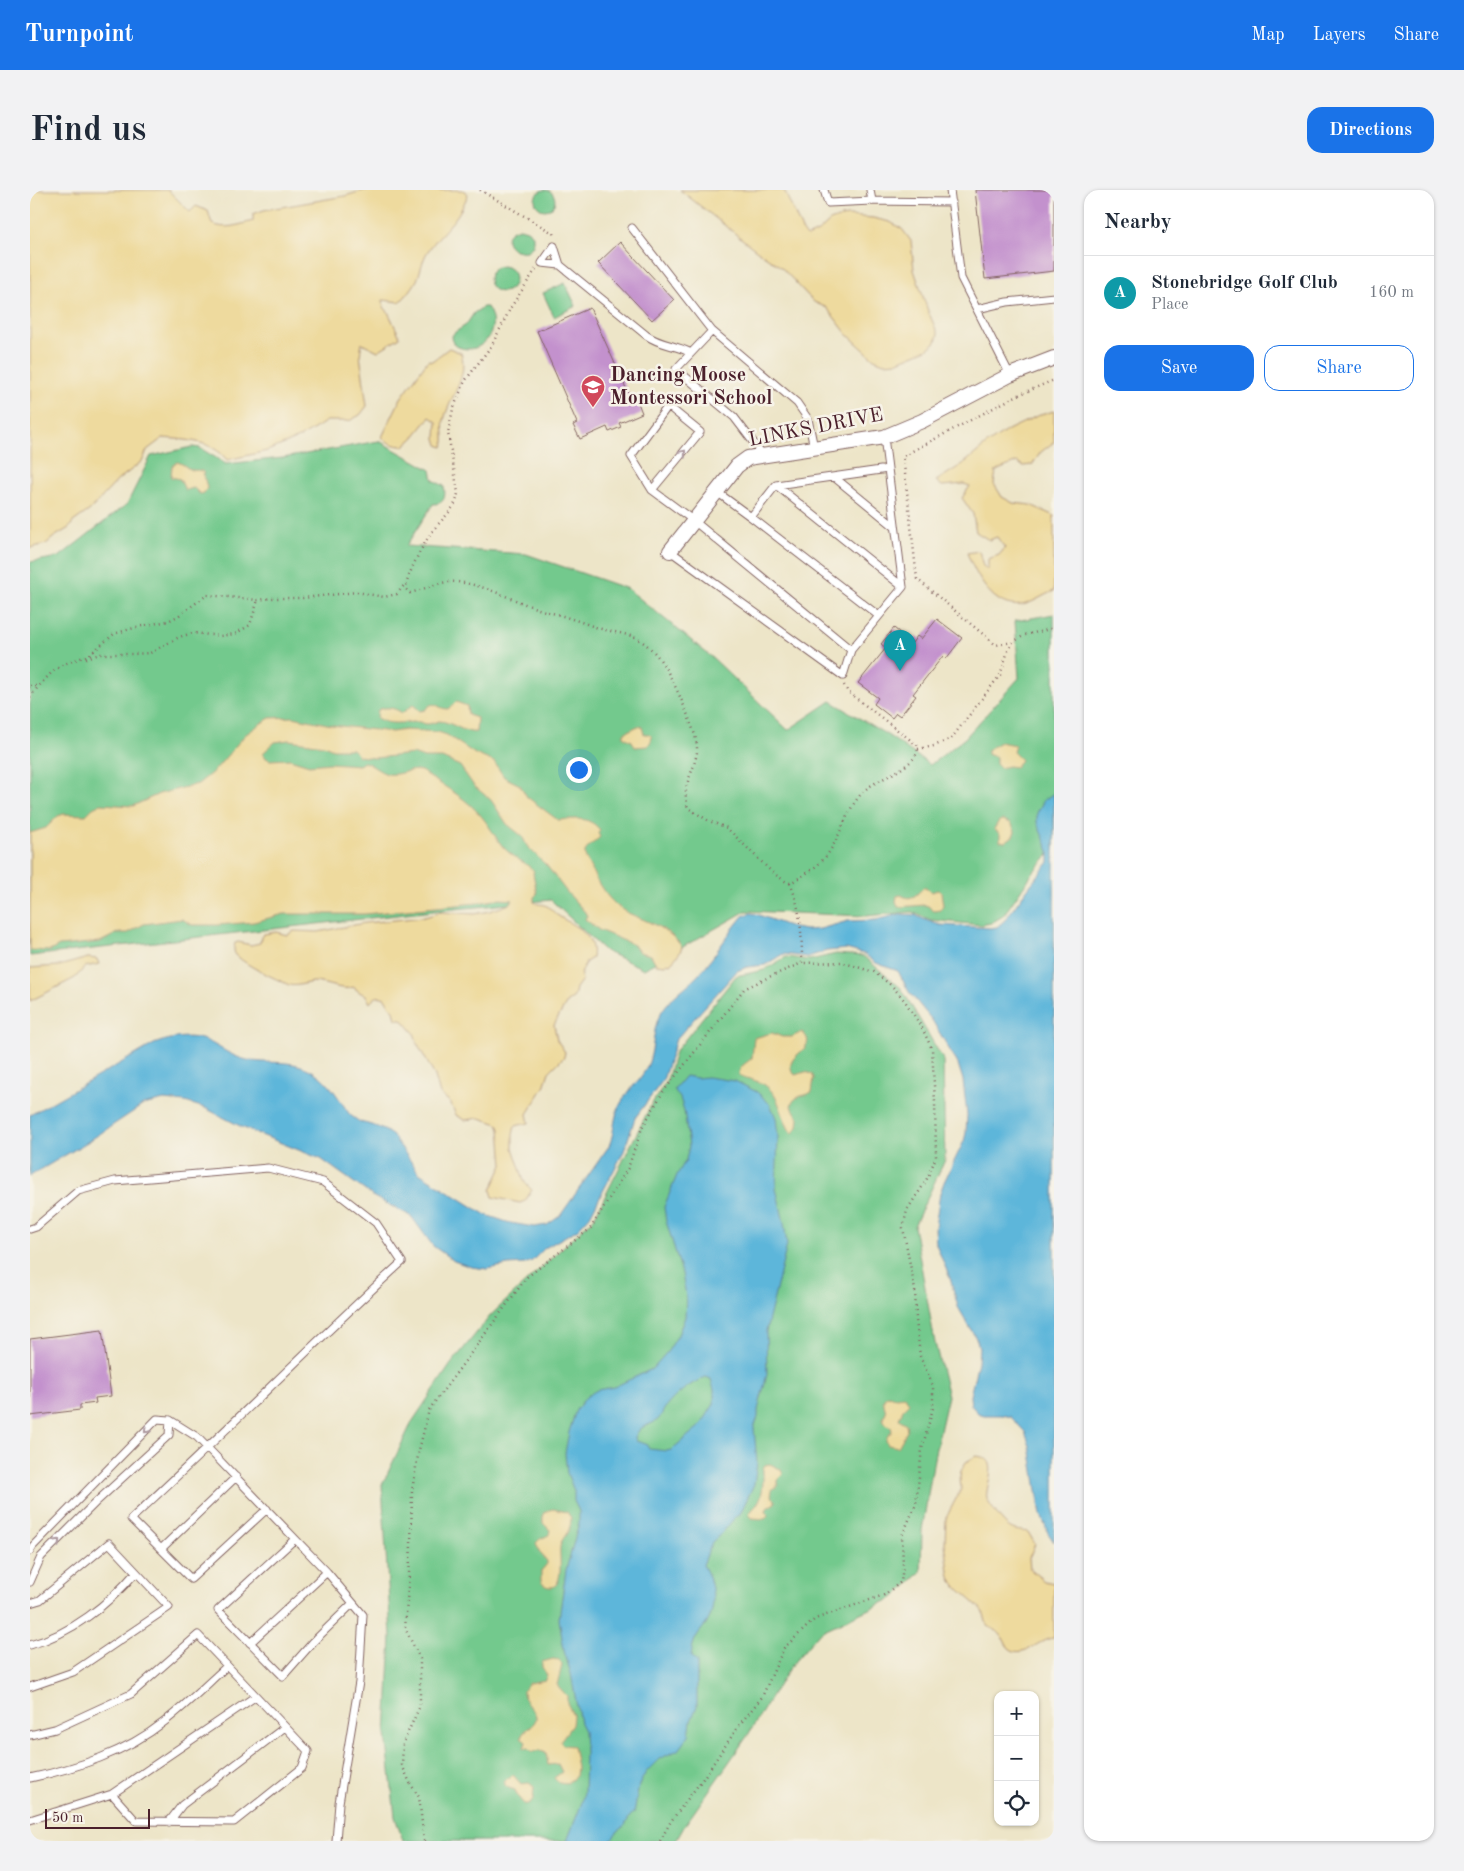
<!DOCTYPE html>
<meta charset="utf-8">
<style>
:root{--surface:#fff;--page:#f2f2f3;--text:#1f2937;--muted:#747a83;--line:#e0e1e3;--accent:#1a73e8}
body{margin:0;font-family:"Old Standard TT",serif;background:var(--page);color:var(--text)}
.controls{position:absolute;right:15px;bottom:15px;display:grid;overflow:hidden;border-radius:10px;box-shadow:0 1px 4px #0004}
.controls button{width:45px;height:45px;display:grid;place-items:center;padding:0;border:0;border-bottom:1px solid var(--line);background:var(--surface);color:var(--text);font:25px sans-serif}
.scale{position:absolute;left:15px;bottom:12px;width:105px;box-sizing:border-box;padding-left:5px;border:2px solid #4a1f2b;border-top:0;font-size:14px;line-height:18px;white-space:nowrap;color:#4a1f2b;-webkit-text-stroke:4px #f7f3e8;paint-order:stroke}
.you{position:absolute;left:548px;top:579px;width:18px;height:18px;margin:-12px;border:4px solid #fff;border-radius:50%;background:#1a73e8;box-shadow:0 0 0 8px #1a73e833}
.badge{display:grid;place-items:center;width:32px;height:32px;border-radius:50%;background:var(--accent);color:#fff;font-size:16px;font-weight:700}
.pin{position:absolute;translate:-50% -41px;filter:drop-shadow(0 1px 2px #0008)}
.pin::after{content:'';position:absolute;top:26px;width:18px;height:15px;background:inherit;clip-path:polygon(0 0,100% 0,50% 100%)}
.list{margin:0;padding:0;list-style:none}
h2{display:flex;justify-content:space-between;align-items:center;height:65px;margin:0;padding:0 20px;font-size:21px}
h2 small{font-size:16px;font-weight:400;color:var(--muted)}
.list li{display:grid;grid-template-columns:32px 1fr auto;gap:15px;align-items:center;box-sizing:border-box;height:75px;padding:0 20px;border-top:1px solid var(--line)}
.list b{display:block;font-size:19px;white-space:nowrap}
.list p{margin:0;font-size:16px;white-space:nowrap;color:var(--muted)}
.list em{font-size:16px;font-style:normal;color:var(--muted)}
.actions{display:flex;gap:10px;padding:15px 20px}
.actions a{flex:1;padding:11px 0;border:1px solid var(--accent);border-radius:15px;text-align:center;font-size:18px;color:var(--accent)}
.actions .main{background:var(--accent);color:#fff}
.icon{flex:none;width:28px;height:28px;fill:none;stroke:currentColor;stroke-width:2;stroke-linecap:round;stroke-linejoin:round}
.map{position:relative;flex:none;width:1024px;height:1651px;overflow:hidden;border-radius:15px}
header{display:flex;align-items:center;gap:30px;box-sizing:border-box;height:70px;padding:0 25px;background:var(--accent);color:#fff}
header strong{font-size:24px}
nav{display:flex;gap:28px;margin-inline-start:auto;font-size:18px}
.intro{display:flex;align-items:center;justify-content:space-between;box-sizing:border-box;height:120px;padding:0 30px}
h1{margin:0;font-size:35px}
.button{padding:12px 22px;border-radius:15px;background:var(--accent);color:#fff;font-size:18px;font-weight:700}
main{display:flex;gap:30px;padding:0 30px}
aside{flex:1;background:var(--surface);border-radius:15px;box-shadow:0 1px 4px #0004}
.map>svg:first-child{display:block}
.green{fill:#73c98d;stroke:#5e745c}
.sand{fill:#eeda9e;stroke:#9c7c64}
.water{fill:#5db6da;stroke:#546a82;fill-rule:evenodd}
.building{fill:#c391cd}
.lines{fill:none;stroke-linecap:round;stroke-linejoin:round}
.service-casing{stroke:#836462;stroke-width:9}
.minor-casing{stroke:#836462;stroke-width:16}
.path{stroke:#836462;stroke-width:2.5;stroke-dasharray:1 4;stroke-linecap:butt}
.service{stroke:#fff;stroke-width:7}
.minor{stroke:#fff;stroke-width:14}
.oneway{stroke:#ae9aa0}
.labels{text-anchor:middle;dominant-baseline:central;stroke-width:5;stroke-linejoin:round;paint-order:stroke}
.poi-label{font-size:20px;font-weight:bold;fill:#4a1f2b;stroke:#f7f3e8;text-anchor:start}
.street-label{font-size:20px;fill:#4a1f2b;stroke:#f7f3e8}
</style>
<header>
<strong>Turnpoint</strong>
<nav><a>Map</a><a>Layers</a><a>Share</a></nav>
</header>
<div class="intro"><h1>Find us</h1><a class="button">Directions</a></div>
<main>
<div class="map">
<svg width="1024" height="1651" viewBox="0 0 1024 1651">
<rect width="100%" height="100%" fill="#f7f3e8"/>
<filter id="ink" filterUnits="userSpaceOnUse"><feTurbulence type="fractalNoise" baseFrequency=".02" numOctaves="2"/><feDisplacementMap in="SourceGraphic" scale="10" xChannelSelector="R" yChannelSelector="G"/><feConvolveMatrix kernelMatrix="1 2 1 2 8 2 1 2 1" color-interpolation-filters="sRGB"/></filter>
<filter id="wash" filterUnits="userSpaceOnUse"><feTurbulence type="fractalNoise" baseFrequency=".0096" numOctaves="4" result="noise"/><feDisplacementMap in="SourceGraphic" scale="20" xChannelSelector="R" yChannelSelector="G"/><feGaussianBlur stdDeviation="1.12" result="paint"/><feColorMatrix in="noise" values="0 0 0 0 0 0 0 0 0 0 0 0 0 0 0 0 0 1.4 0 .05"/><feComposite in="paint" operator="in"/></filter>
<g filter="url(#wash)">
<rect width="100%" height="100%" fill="#ede5c8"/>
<path class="green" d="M505 10a10 10 0 1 1 20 0a10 10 0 1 1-20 0Z
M490,38L497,40L503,45V56L497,61C477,64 467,42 490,38Z
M459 89a13 13 0 1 1 26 0a13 13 0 1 1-26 0Z
M535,93L546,116L524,127L513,103Z
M453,117H457C474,141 448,171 423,154L422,146L424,143L436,135L444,123Z
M349,251L401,280L403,290L414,296C416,306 415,314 403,314L376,356L496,364L598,399L684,469L758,540L801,511L859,546L900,575L935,548L989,488L985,431L1024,424V659L1004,681L973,726L961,733L951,735L901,730L882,722L835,726L716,721L614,779L575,761L521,710L403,721L0,766V372L29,367L97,314L121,266L162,257L170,258L196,274L253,268Z
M806,764L833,766L871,798L913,869L915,970L884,1036L905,1153L918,1206L905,1263L892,1340L891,1382L865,1407L790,1442L759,1478L718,1545L655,1635L646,1651H373L365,1627L356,1544L361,1446L352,1295L382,1232L421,1174L461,1125L564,1028L621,915L637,890L645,862L706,786L734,780L756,767L780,770Z"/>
<path class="sand" d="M0,0H138L160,22L166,16L178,21L182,34C196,40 208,35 223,31V24L234,20L315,6L335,0H433L438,4C428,32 413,39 398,61C392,70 391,81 387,90C383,98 376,106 370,112L353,110L354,117L358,122L370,147L348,161L332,153L330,165L337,216L330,225L319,231H297L271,247L252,255L237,261L197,270C182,250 156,250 133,248L117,260L113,270L105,277L88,290L60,320L43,332L39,338L24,347L16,354L0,358Z
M650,0H754L772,40L777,47L788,42L800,31L811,27L818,26L843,28L860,32L872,39L881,51L884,80L898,121L908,144L906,152L897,159L866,172L854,173L844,169L817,144L797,118L784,112L751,77L726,60Z
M419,158L431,163C439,187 420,206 414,230C412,239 416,248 413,257L408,255L406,248L407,232L400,227L383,248L374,256C366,256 358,254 352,247L371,208L398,170L402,171Z
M1024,221V252L1011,262L1002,275L993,276L987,272L966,281L964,294L972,307L983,313L1001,315L1024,326V401C1013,405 1003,413 992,415C963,420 946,385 937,363L949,361L953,376L958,380V369L969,365L975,358L967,347L959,350L946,342L943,324L932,308L940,296L934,294L912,296L906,291L933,274L957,254L978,240L1007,226Z
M147,272C153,273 156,278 162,280C167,281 168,279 173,282L177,298L174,303L170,304L164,298L155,300L150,289L141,287L142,276Z
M426,512L437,516L438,525L447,528L446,542C435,544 421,531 409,531C405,532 401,534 397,534C393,534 390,531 386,532C372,532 359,536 347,528L348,520C356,516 365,518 372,523L383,515L390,521L395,520C405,508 407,519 418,519Z
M263,527L302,535L362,542L375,540L408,542L417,545L445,564L464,572L474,587L490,595L497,607L525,628L528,630C545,629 559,626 570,640L568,643L570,647C550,665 552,659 563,683C570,698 583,716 598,723C618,732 639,738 652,757L649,764L640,774L637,773L635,775L626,774L621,765L609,762L604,755L569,740L555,729L557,726L555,722L536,701L517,676L497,656L492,646L477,634L461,610L444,596L430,576L412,568H394L383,564L344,568L329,566L322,559H303L294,555L259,550L245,552L233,563L236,568L240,570L260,569L279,575L300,573L329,575L334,572C343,575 349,582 358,584C370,586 379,578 391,581C395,583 397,586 401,588C419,599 438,610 452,627C460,636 465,648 474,658C484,668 495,672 504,681L503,683L507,704L504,707V712C508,715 511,714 515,715C520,717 523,722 527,725C543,736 566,743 562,768L556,772L551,784L552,790L546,798L544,807L537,812L524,835L527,850L535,862L534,867L519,882L514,897L497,924L499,933L485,936L483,945V958L495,993L502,1000L495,1011L490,1013L463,1007L461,1000L473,975L470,939L468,934L450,928L435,930L426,925L420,912L410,904L405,886L389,857L384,843L372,829H366L364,820L360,817L355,808C346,804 344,809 340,813L336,805L331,803L323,797C315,802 294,792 283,792C275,793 267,797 259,795C243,787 219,778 206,765C203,761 204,757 205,753L208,752L221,755L230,753L231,747L234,744L246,742L257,745L264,741L288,742L335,733L395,727L411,722L445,724L460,721L480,714L483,710L470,709L447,713L335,724H254L224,732L188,735H162L152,729L114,734L98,743H88L70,752L29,756L20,761L0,760V643L16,638L28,626L34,624L56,625L63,618L71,614L103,616L129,604L168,594L184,581L215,545L230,534L240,528Z
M608,536L612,537L614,544H619L622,547L621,551L618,556L605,557L602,551L594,547V543Z
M970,552L985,555L983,562L991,570L985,577L978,576L970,578L966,574V567L957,564V560Z
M973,630L981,633L985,641L983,646L975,652L970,651V644L964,639L969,631Z
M894,697L901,702L908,700L911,702L913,715L910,720L904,721L898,716L895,715L868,717L866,712L867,706L871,705C882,712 887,704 894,697Z
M58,768L67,769L69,774L55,777L45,788L0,811V778L29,776Z
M772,842C793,860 747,865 765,885L775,882L782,884L784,888L782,902C773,907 764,905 761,916L769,928L768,937L762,944C751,929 751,906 735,895C727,890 717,889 709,885C709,875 716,874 722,868L724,848L742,843L752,847H762Z
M858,1205L865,1207L875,1206L879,1213L873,1219L869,1229L876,1234L877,1241L868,1257L858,1255L856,1251L857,1247L862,1241L861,1237L855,1233L853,1228L856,1222C855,1217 853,1214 854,1208Z
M946,1266C973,1268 954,1295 957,1309C959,1315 974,1334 979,1337C984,1341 993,1341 998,1342L1005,1354L999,1368L1000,1379L1014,1391L1024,1393V1448C1010,1448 993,1470 979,1458C975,1454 974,1448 970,1444C967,1440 961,1438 957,1436L954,1424L949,1417L923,1394L920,1387L915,1354L916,1328L931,1299L930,1288L931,1281L936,1272Z
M740,1274L750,1279L753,1284L748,1289V1296L742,1299L741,1306L745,1310V1313L738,1317L736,1320L738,1326L735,1329L722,1328L719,1324C722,1319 727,1316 729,1311C734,1301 733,1288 733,1278L735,1275Z
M523,1319L537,1322L541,1328C541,1344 531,1347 530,1357C529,1365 534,1397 521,1397C516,1397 513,1395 511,1391V1381L517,1374V1371L510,1363L506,1353L510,1349L519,1345L520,1340L513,1333V1327L515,1322Z
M523,1469L529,1470L532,1475L527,1495L537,1506V1513L543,1525L542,1535L530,1551L533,1555L543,1556L547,1577L546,1586L536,1594L529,1593L524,1588L532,1582L528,1574L518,1575L516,1562L511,1560L503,1562L499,1558H494L496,1552L491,1548C493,1539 504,1537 506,1529C507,1521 499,1518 496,1512C494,1509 493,1505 493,1501L499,1493L515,1490L517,1485L512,1477V1472Z
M483,1585L491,1594L499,1593L504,1597L503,1610L500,1614H494L488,1607L485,1600C480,1598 473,1598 475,1590Z"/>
<path class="water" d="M1024,603V1352L1018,1343L1011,1325L1000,1256L995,1242L981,1227L972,1225H954L948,1223L941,1215L940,1206L948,1172L949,1158L947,1150L928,1117L921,1091L906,1054L905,1037L910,1003L914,992L934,951L936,943L937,925L933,890L928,874L902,830L879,802L868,781L846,773L834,764L816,759L797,761L777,767L753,764L735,775L717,777L707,781L646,849L633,890L605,928L594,961L560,1026L548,1039L515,1058L502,1071L495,1074L478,1075L457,1079L441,1077L424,1071L403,1056L381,1026L344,1007L291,969L214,938L175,918L155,912L134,910L113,915L59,951L0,986V925L124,854C142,847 165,843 183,854C194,860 204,867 217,870C241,875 261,868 284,882C301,893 309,909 320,925L330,932L342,935L356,941L363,946L389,983L456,1025L480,1033L504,1037L517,1035L530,1026L579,956C585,942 583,926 591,913C599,898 613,889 619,872C625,855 622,837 632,821C642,805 660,795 672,781C687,763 698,743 713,726L721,723L726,724L764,738L776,740L790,739L818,731L846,730L870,724L885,725L898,731L910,735L961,738L967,737L975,730L999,697L1019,672V661L1007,633V623L1014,610Z
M655,886L667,888L677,887L705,891L727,902L740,914L746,928L748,947L746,998L754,1033L757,1055L736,1141L737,1184L728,1220V1227L724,1238L727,1273L724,1294L710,1324L706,1326L693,1342L682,1352L673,1375C682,1389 687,1412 679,1429C675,1437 667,1443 664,1452C662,1457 662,1462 661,1467L667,1472V1516L661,1531L659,1545L648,1560L629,1569L616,1582L609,1595L604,1623L600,1626L594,1637L587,1642L580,1651H537L551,1615L554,1603L555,1562L554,1541L550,1533L541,1484L534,1461L529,1429L536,1380L549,1333V1321L544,1311V1301L537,1283L535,1263L539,1242L546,1220L557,1206L567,1200L584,1197L622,1179L638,1161L648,1145L655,1127L656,1106L652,1083L636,1031L634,1017L647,985L656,970L659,956L654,920L650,908L644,899ZM676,1187L681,1189L684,1200V1214L671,1235L641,1260L637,1261L619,1259L616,1254L606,1251L605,1247C611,1234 617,1237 626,1231C631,1228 632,1222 635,1218C646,1204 659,1194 676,1187Z"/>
<g id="blocks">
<path class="building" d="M945,0H1024V81L955,89Z
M590,52L644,110L622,130L568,73Z
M560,118L600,207L605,205L612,223L589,233L591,237L579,242L577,237L550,249L543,235L547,233L507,141Z
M907,429L932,448L916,469L913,466L883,504L886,506L870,526L866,523L862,528L844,514L848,508L828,493L856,458L851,454L864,438L882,453L887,446L891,449Z
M72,1140L81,1206L65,1208L66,1213L50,1215V1220L0,1226V1149Z"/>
</g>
</g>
<g filter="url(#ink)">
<use href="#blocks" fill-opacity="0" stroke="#836462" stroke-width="1"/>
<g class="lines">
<defs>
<path id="service" d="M794,0L798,13L842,11
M840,0L842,11L922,12
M920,0L931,88L980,185
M602,38L682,141
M524,56L530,75L616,145C631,156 645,154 661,163
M524,56L512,73L530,75
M947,119L977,112L1024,107
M733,265L704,227L646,179L682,141L767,213L778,229L784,258
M804,287L865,337
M746,295L873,397
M622,300L670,242L638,216L601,266L622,300L664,331L821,460
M687,302L721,327L746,295L858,279
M721,327L849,426
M640,361L813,486L821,460L873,397L854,247
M0,1039L6,1037L48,1001L85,991L238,978L293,992L346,1033L372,1072C280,1156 193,1245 101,1329L161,1389L237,1319
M140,1230L167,1247L297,1382L333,1425L329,1492L309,1613L306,1651
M265,1349L188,1420L253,1486L284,1451L323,1413
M131,1359L206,1287
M0,1361L3,1356L127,1229L140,1230L139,1245L65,1313L11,1367L0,1392
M0,1413L10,1410L79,1353L139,1417L43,1482L0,1497
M220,1453L297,1382
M0,1455C41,1444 79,1414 106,1382
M0,1545L25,1539L101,1504L168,1445L226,1506
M0,1588C47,1578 95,1563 134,1532C156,1515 176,1495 197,1476
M0,1630L82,1604L226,1506L278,1561L272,1578L204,1632L106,1631L82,1604
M139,1632L152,1615L255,1537"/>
<path id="minor" d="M640,361L707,276L718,268L854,247L892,231L980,185L1024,168"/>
</defs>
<use href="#service" class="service-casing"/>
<use href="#minor" class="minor-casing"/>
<path class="path" d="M450,0L523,43L524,47
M506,79L481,117L462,155L435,191L423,219L418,243L428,303C426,321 409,330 400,345C393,354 375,389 376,399L380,403C396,399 411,390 428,392C460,396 487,413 518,422C535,426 551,432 568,438C588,444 603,442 620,458C636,472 654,514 661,534C665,544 669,557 666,567C662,587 651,596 658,618L679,631L697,638L743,683L755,691L760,693C773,686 788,677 797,665C812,645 816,618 835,600C848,588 893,575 887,555L818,502L814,495
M983,452L966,455L887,389L873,266L984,207L1024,190
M56,468L70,464H104L120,463L149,447L163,443L190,446L205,444L220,435L228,410
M0,496H9L22,482L34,474L59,465L84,444L107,437L138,431L148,426L177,405L228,410L242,408H273L327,402L354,407L367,404L376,393
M0,507L8,497
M888,559L904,556L921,549L970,485L978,461L983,452L995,445L1024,438
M394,1651L389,1607L380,1593L372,1575L373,1553L390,1516V1469L375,1438L381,1356L382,1300L389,1260L399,1220L497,1087L560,1039L598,978L612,938L633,902L714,799L739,787L772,773C772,746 771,718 760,693
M630,1651L641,1631L672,1590L710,1534L732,1507L754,1458L785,1429L854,1405L871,1392L873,1377L872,1346L886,1314L892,1259L903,1218V1196L890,1166L886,1130L885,1100L873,1038L877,1020L896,991L906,967L905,912L902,859L892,838L875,811L862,796L844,782L811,772L772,773"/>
<use href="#service" class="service"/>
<use href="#minor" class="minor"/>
</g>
<defs><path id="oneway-chevron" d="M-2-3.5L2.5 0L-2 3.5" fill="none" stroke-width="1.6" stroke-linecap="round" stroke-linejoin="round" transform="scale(1.25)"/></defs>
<g class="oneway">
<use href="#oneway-chevron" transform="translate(653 263) rotate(-50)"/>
<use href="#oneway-chevron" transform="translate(117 1240) rotate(134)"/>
<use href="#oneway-chevron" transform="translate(27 1352) rotate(-45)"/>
</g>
</g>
<defs>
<symbol id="school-pin" viewBox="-11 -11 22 30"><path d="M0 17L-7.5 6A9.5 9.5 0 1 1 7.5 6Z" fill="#d1495b" stroke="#f7f3e8"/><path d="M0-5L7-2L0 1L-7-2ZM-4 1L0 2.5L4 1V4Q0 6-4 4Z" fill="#fff"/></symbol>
</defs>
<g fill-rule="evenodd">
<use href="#school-pin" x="549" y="183" width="28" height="38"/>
</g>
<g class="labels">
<g class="poi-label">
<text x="580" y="186">Dancing Moose<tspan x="580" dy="23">Montessori School</tspan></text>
</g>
<g class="street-label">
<text transform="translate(786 238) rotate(-11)">LINKS DRIVE</text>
</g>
</g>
</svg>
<div class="controls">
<button>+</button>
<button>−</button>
<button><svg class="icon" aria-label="locate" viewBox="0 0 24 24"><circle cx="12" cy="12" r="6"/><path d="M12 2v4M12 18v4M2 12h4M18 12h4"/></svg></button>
</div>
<div class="scale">50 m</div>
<div class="you"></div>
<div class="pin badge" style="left:870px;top:481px;background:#0f9aa8">A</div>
</div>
<aside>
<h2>Nearby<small></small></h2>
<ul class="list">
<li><span class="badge" style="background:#0f9aa8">A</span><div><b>Stonebridge Golf Club</b><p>Place</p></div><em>160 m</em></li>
</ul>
<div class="actions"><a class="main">Save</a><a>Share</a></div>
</aside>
</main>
